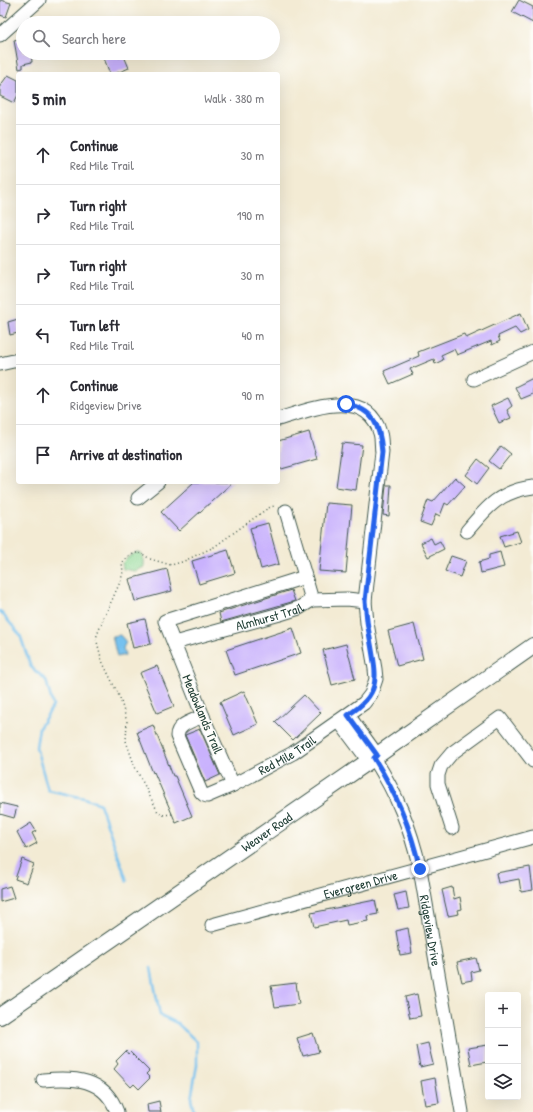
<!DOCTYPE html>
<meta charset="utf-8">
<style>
:root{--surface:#fff;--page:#f2f2f3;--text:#2b2b33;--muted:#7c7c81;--line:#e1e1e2}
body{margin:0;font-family:"Patrick Hand",sans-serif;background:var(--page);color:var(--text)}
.controls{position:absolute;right:12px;bottom:12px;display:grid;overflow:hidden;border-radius:4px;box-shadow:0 4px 16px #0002}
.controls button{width:36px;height:36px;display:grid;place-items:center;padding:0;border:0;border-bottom:1px solid var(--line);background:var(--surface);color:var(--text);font:20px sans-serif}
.stop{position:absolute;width:12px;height:12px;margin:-9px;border:3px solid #2563eb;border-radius:50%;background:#fff}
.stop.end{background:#2563eb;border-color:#fff;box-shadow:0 1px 4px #0008}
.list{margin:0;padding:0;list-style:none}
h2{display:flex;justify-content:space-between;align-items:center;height:52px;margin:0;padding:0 16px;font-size:17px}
h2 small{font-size:13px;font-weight:400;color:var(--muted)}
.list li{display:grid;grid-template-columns:26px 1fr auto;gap:12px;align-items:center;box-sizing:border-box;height:60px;padding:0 16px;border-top:1px solid var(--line)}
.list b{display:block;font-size:15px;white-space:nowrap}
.list p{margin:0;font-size:13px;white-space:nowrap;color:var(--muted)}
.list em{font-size:13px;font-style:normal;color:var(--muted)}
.icon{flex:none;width:22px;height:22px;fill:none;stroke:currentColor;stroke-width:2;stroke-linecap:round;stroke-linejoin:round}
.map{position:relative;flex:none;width:533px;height:1112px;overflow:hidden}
.search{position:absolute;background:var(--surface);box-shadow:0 4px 16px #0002;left:16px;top:16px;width:264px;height:44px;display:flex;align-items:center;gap:10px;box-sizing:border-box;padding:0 14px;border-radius:22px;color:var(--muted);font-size:15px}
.panel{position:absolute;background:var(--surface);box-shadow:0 4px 16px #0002;left:16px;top:72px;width:264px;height:412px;border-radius:4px}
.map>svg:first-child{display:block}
.green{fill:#8dd894;stroke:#568a64}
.water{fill:#75c1ef;stroke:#4a7f92}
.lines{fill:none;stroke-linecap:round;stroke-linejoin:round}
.stream{stroke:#75c1ef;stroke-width:2.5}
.building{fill:#c9b2fd}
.minor-casing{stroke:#3f574c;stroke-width:15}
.major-casing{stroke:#3f574c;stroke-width:18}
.path{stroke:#3f574c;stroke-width:1.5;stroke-dasharray:1 3;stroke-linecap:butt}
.minor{stroke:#fff;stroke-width:13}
.major{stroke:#fff;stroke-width:16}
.route{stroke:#2563eb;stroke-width:5}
.labels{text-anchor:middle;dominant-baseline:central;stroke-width:3;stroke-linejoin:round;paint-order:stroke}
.street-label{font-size:13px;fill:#1f3d34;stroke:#fdfcf7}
</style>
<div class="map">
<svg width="533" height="1112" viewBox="0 0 533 1112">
<rect width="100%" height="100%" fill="#fdfcf7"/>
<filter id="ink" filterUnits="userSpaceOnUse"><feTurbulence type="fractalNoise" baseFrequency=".025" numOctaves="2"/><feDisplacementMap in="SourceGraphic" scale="8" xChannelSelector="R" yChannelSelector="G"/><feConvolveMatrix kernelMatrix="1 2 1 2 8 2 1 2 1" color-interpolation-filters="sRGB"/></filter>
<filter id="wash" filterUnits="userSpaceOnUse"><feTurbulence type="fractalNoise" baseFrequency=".012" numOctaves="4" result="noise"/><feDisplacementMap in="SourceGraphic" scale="16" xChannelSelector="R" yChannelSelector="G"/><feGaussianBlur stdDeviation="0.9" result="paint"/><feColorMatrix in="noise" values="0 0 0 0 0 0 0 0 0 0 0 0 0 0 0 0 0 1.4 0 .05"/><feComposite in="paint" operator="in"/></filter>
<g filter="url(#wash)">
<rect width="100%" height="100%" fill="#f3ebd4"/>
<path class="green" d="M135,553H141L144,560V567L135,571L123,569L122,563L128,557Z"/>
<path class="water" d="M120,635L126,642L123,648L125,655L117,657L112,636Z"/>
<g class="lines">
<path class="stream" d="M0,611L20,635L31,667L46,680L53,706L39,728L36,747L48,790L84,798L100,804L127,881
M151,968L160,1015L177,1023L197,1042V1065L191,1099L194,1112"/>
</g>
<g id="blocks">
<path class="building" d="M0,0L11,3L6,17L0,15Z
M519,0L533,7V23L512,12Z
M23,38V53H31L32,62L23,64V68L19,69L14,40Z
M102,53H117L119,58L124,56L129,68L115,74H110Z
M8,75L18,80V95L14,103L0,96V86Z
M521,313L528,330L520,334L515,328L498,336L500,341L492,345L491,341L457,355L454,349L441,355L443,360L435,364L434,359L410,369L413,374L390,384L384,371L419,356L418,352L464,334L466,338Z
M18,319V333L10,335L8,322Z
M533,378V394L521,399L515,387Z
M508,398L512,406L507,410L511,418L499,423L491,406Z
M309,432L317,459L278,470V441Z
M342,443L362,445L356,490L336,487Z
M501,446L511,454L499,469L489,461Z
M478,459L489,468L477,484L466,475Z
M455,477L465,486L448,505L445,503L440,516L436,514L431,526L420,522L428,500L433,502Z
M194,482H233L179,531L161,512Z
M386,485H391L389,516L383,515Z
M326,503L352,505L346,573L319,571Z
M268,523L279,564L261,569L250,528Z
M517,531L521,542L504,547L500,536Z
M431,538L434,544L440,541L444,549L428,557L421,543Z
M228,550L235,573L199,584L192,561Z
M500,552L504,567L481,573L479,562L489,559V555Z
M451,556L466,561L460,577L445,571Z
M167,569L172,591L135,601L129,579Z
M291,590L295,601L221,622L219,613Z
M145,619L151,644L133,648L127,623Z
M414,624L423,659L397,666L388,631Z
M293,628L301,653L235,675L226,650Z
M346,644L355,679L332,685L323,650Z
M157,666L174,706L157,713L140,673Z
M244,691L258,724L234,735L220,702Z
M304,695L321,713L293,740L275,722Z
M153,725L173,776H175L192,816L176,823L154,772L153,773L137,732Z
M200,729L220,775L205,782L185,735Z
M0,803L17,807L14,818L0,814Z
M31,823L36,831L32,833L37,843L26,849L17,832Z
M22,859L34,864L27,883L15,879Z
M530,867L533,890L521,892L519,879L498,883L496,873Z
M10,886L14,898L0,902V889Z
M452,887L454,899L460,897L462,909L458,910L459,914L448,916L442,890Z
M406,892L409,908L398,910L394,895Z
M375,900L378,914L367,916L368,921L347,925L346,920L314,927L311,913Z
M408,928L412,953L400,955L396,931Z
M476,958L479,970L471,972L472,980L462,982L457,962Z
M296,983L299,1004L275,1007L271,986Z
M417,994L421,1016L410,1018L405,997Z
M313,1033L319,1052L303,1056L297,1038Z
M428,1043L433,1064L420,1067L416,1046Z
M488,1045L487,1062L471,1065L468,1048Z
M126,1051L128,1054L130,1052L149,1071L146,1074L150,1078L139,1089L134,1084L131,1087L114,1069L118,1064L116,1061Z
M435,1078L439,1103L425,1105L421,1081Z
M159,1101L161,1112H148L147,1104Z"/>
</g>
</g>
<g filter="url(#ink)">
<use href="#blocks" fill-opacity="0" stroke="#3f574c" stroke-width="1"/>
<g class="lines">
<defs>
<g id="minor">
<path d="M0,35L39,0"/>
<path d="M0,364L18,360"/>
<path d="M474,379L533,352"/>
<path d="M138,498L158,482"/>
<path d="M286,511L312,600"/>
<path d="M467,531C487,507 500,491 533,487"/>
<path id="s1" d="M174,643L280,614L299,608L312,600L347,599L365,601"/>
<path d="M348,715L377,755"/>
<path id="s2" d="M203,716C193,721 177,724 177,736L201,792L204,795L207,796L233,785L293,753L364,703L371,694L376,679L375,669L367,623L365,601L382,452C381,446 382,439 380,433C367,386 309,410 278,419"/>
<path d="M339,721L369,761"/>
<path id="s3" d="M374,758C397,795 410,826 420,869L462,1112"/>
<path d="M233,785L206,724L165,621L305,577"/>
<path d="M452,828L438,784V775L441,766L452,753L500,718L533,761"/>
<path id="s4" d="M212,925L533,837"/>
<path d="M43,1080C74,1077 105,1078 117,1112"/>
</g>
<g id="major">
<path id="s5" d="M0,1016L369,761L533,646"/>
</g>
</defs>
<use href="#minor" class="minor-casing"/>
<use href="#major" class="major-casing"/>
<path class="path" d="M172,814L162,815L158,812L135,767L126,741L127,722L120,698L102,661L96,638L102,622L121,580L123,572L122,563L128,557L135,553H141L150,559L171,565L182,562L214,547L268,508L274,506L276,507"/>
<use href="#minor" class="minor"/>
<use href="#major" class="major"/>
</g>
</g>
<g class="lines" filter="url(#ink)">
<path class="route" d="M346,404C374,409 380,426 382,452L365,601C366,616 368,630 371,644C377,679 381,694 348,715L377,755L374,758C397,795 410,826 420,869"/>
</g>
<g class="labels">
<g class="street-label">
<text stroke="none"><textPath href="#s1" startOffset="99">Almhurst Trail</textPath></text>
<text transform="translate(203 714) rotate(67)">Meadowlands Trail</text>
<text stroke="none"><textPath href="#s2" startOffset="193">Red Mile Trail</textPath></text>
<text stroke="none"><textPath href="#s5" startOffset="324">Weaver Road</textPath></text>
<text stroke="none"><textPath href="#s4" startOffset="154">Evergreen Drive</textPath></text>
<text stroke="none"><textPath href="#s3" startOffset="183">Ridgeview Drive</textPath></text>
</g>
</g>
</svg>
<div class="controls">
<button>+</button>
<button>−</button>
<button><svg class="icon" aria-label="layers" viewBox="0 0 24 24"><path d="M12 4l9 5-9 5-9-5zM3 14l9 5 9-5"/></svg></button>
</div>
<div class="stop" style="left:346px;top:404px"></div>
<div class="stop end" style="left:420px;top:869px"></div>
<div class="search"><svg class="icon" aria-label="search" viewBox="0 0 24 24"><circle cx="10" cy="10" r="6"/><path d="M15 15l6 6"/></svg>Search here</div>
<section class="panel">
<h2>5 min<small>Walk · 380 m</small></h2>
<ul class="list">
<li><svg class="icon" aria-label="ahead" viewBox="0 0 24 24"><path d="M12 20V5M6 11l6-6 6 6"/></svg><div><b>Continue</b><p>Red Mile Trail</p></div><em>30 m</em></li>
<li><svg class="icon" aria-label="right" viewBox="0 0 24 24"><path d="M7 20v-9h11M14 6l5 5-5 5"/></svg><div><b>Turn right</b><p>Red Mile Trail</p></div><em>190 m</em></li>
<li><svg class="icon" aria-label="right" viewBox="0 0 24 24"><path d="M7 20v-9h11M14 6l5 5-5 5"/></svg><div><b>Turn right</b><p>Red Mile Trail</p></div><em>30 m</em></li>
<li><svg class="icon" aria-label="left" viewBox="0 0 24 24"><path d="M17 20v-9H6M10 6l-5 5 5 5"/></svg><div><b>Turn left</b><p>Red Mile Trail</p></div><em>40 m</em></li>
<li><svg class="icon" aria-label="ahead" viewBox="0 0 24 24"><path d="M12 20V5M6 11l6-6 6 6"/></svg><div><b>Continue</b><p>Ridgeview Drive</p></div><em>90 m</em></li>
<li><svg class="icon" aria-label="arrive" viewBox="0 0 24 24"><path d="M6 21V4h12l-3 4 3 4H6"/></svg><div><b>Arrive at destination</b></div></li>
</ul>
</section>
</div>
